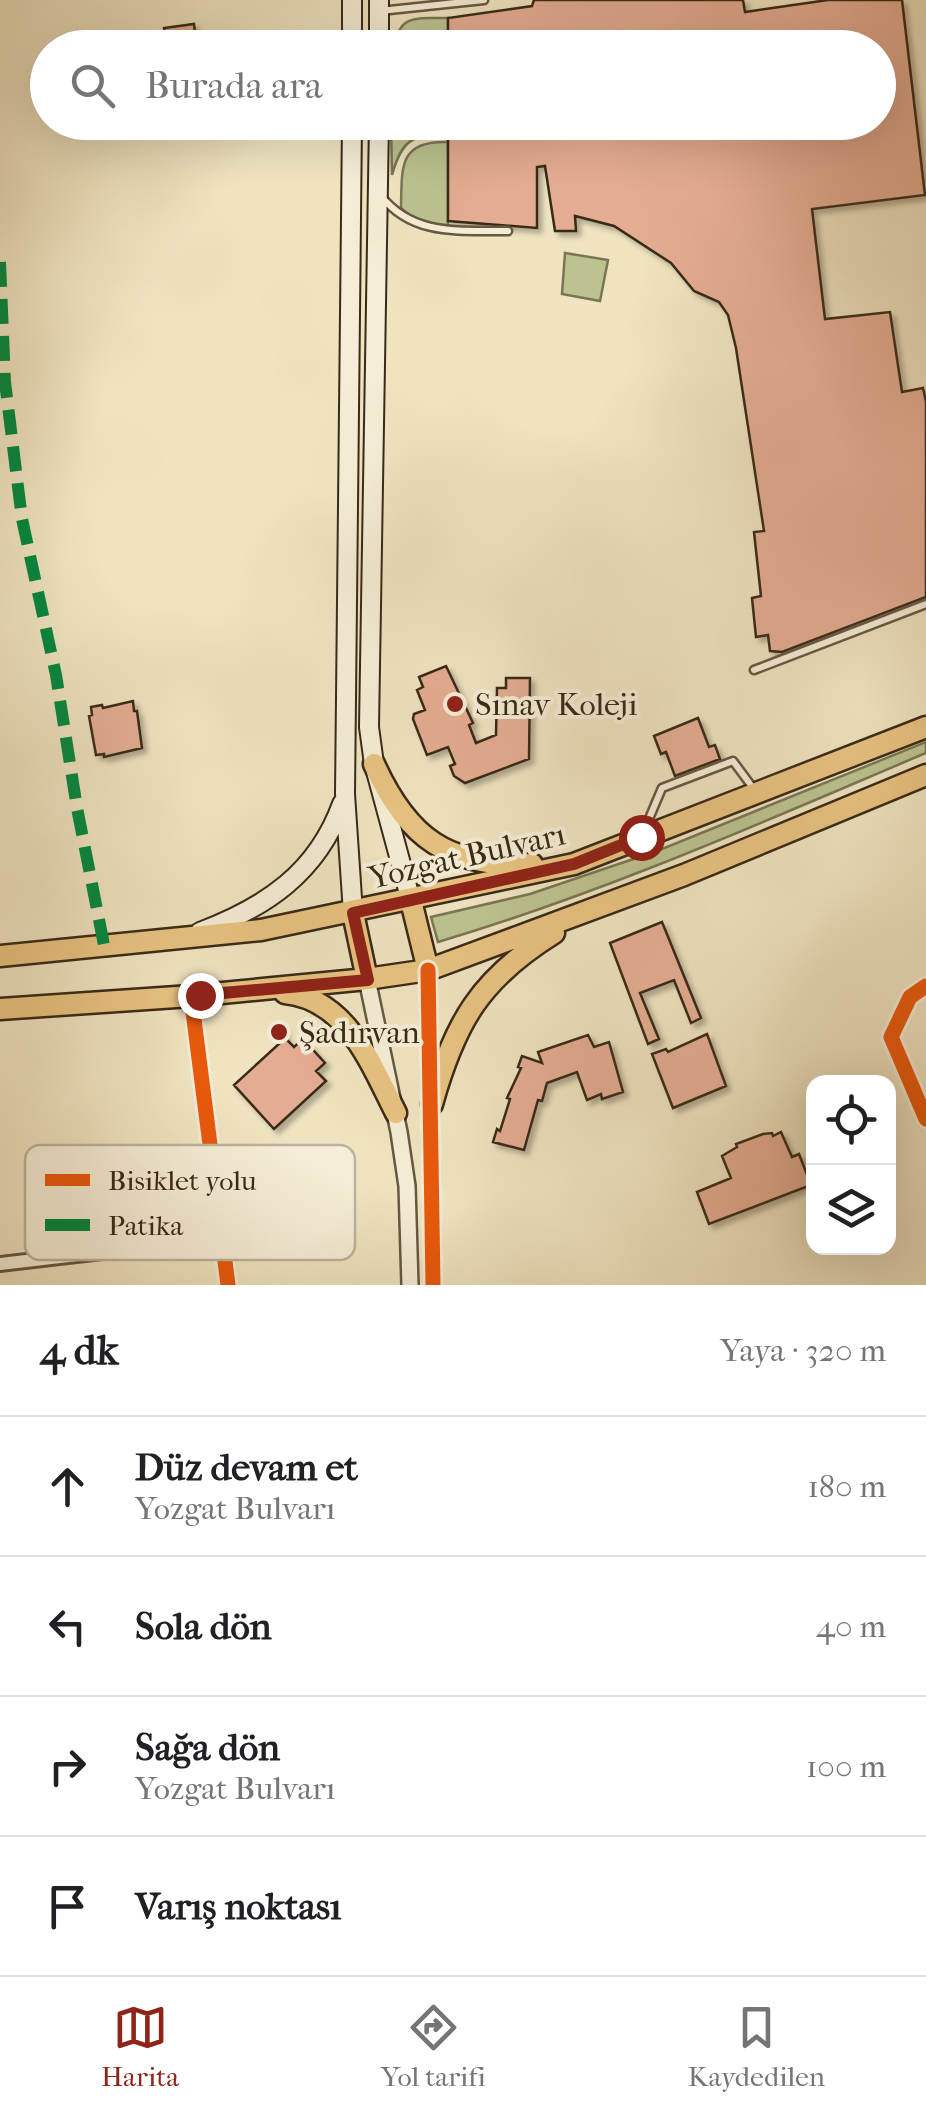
<!DOCTYPE html>
<html lang="tr">
<meta charset="utf-8">
<style>
:root{--surface:#fff;--page:#f6f6f6;--text:#202124;--muted:#757577;--line:#e0e0e0;--accent:#8f2418}
body{margin:0;font-family:"IM FELL French Canon",serif;background:var(--page);color:var(--text)}
.controls{position:absolute;right:30px;bottom:30px;display:grid;overflow:hidden;border-radius:20px;box-shadow:0 10px 40px #0002}
.controls button{width:90px;height:90px;display:grid;place-items:center;padding:0;border:0;border-bottom:2px solid var(--line);background:var(--surface);color:var(--text);font:50px sans-serif}
.stop{position:absolute;width:30px;height:30px;margin:-22px;border:8px solid #8f2418;border-radius:50%;background:#fff}
.stop.end{background:#8f2418;border-color:#fff;box-shadow:0 2px 10px #0008}
.list{margin:0;padding:0;list-style:none}
h2{display:flex;justify-content:space-between;align-items:center;height:130px;margin:0;padding:0 40px;font-size:42px}
h2 small{font-size:32px;font-weight:400;color:var(--muted)}
.list li{display:grid;grid-template-columns:65px 1fr auto;gap:30px;align-items:center;box-sizing:border-box;height:140px;padding:0 40px;border-top:2px solid var(--line)}
.list b{display:block;font-size:38px;white-space:nowrap}
.list p{margin:0;font-size:32px;white-space:nowrap;color:var(--muted)}
.list em{font-size:32px;font-style:normal;color:var(--muted)}
.icon{flex:none;width:55px;height:55px;fill:none;stroke:currentColor;stroke-width:2;stroke-linecap:round;stroke-linejoin:round}
.map{position:relative;flex:none;width:926px;height:1285px;overflow:hidden}
.search{position:absolute;background:var(--surface);box-shadow:0 10px 40px #0002;left:30px;right:30px;top:30px;height:110px;display:flex;align-items:center;gap:25px;box-sizing:border-box;padding:0 35px;border-radius:55px;color:var(--muted);font-size:38px}
.sheet{height:690px;background:var(--surface)}
nav{display:flex;justify-content:space-around;align-items:center;box-sizing:border-box;height:140px;border-top:2px solid var(--line);background:var(--surface);font-size:28px;color:var(--muted)}
nav a{display:grid;justify-items:center;gap:5px}
nav .on{color:var(--accent)}
.map>svg:first-child{display:block}
.green{fill:#bcc390;stroke:#7a7654;stroke-width:2.5}
.building{fill:#e4ac92;stroke:#392a18;stroke-width:2.5;filter:url(#shadow)}
.lines{fill:none;stroke-linecap:round;stroke-linejoin:round}
.service-casing{stroke:#665842;stroke-width:11}
.minor-casing{stroke:#665842;stroke-width:18}
.tertiary-casing{stroke:#665842;stroke-width:20}
.secondary-casing{stroke:#392a18;stroke-width:22}
.primary-casing{stroke:#392a18;stroke-width:25}
.service{stroke:#f5edd6;stroke-width:6}
.minor{stroke:#f5edd6;stroke-width:12}
.tertiary{stroke:#f5edd6;stroke-width:15}
.secondary{stroke:#f5edd6;stroke-width:18}
.primary{stroke:#e8c280;stroke-width:20}
.quiet{stroke:#00873e;stroke-width:12;stroke-dasharray:25 12;stroke-linecap:butt}
.cycleway-casing{stroke:#f5edd6;stroke-width:21}
.cycleway{stroke:#e8590c;stroke-width:15}
.route{stroke:#8f2418;stroke-width:12}
.poi-dot{fill:#8f2418;stroke:#f5edd6;stroke-width:4}
.labels{text-anchor:middle;dominant-baseline:central;stroke-width:8;stroke-linejoin:round;paint-order:stroke}
.poi-label{font-size:32px;fill:#392a18;stroke:#f5edd6;text-anchor:start}
.street-label{font-size:32px;fill:#392a18;stroke:#f5edd6}
.key{fill:#f5edd6;stroke:#bdb29d;stroke-width:2.5}
.key-label{font-size:28px;fill:#392a18}
</style>
<div class="map">
<svg width="926" height="1285" viewBox="0 0 926 1285">
<defs>
<filter id="shadow"><feDropShadow dx="4.5" dy="4.5" stdDeviation="2.5" flood-color="#0004"/></filter>
</defs>
<rect width="100%" height="100%" fill="#efe3c0"/>
<filter id="stains"><feTurbulence type="fractalNoise" baseFrequency=".002" numOctaves="4"/><feColorMatrix values="0 0 0 0 .2 0 0 0 0 .09 0 0 0 0 .02 0 0 0 .5 -.17"/></filter>
<radialGradient id="worn" r=".72"><stop offset=".6" stop-color="#630" stop-opacity="0"/><stop offset="1" stop-color="#630" stop-opacity=".3"/></radialGradient>
<path class="green" d="M448,18V47L395,48C398,12 419,19 448,18Z
M391,123H448V131C412,136 402,139 392,175Z
M448,142V226C431,227 414,220 401,208C402,168 398,140 448,142Z
M565,253L608,260L600,301L562,294Z
M926,742V753C765,821 606,892 438,942L431,917L530,894L657,851Z"/>
<path class="building" d="M534,0H743L745,12L828,0H902L925,195L812,209L825,319L890,312L902,392L923,388L926,402V597L782,652L770,651L768,635L756,637L752,598L761,596L754,532L764,531L736,348L728,315L719,302L694,291L671,263L614,226L575,216L576,231H555L545,166L537,167V228L448,221V122H878V48H448V18L532,6Z
M194,24L197,48H130L129,42L166,37L164,28Z
M446,666L473,723L469,725L476,743L496,735L497,688H506V678H530L529,759L465,783L454,776L450,766L455,764L448,747L427,755L413,719L414,714L425,710L417,690L423,687L419,677Z
M133,701L134,711H137L142,748L104,757V754L96,755L89,716L92,715L91,707L102,705L103,708Z
M698,718L709,747L715,745L720,759L675,776L666,752L661,754L654,736Z
M662,922L701,1018L691,1023L674,980L640,993L659,1039L648,1044L610,943Z
M275,1026L284,1027L285,1038L294,1047L303,1039L325,1063L316,1071L326,1081L274,1129L234,1085L280,1043L272,1034Z
M707,1034L726,1086L673,1108L652,1054L666,1049L668,1052Z
M588,1035L594,1047L609,1042L623,1092L602,1099L601,1094L587,1100L577,1072L547,1083L542,1101L538,1100L524,1150L493,1142L497,1129L500,1131L510,1099L507,1098L521,1068L518,1067L522,1056L542,1063L538,1052Z
M781,1132L792,1157L799,1154L811,1185L709,1224L697,1192L731,1178L722,1156L737,1147L736,1144L763,1134L772,1133L773,1136Z"/>
<g class="lines">
<defs>
<path id="service" d="M380,11L484,0
M381,196C414,237 460,230 508,231
M754,670L926,604
M643,833L662,788L733,761L753,788"/>
<path id="minor" d="M926,986L910,997L891,1037L926,1119
M0,1264L222,1238"/>
<path id="tertiary" d="M428,970L433,1285
M367,979L399,1132L407,1186L410,1285
M191,996L228,1285"/>
<path id="secondary" d="M352,0V48
M379,0V48
M352,122L345,794L353,913
M379,122L369,727L374,764L411,901
M200,932C266,907 317,873 342,804"/>
<path id="primary" d="M374,764C408,839 448,867 532,864
M411,901L428,970
M353,913L367,979
M0,956L261,930L574,864L926,727
M285,993C347,999 371,1064 396,1113
M0,1009L191,996L367,979L428,970L684,875L926,775
M432,1104C455,1022 480,979 554,933"/>
</defs>
<use href="#service" class="service-casing"/>
<use href="#minor" class="minor-casing"/>
<use href="#tertiary" class="tertiary-casing"/>
<use href="#secondary" class="secondary-casing"/>
<use href="#primary" class="primary-casing"/>
<use href="#service" class="service"/>
<use href="#minor" class="minor"/>
<use href="#tertiary" class="tertiary"/>
<use href="#secondary" class="secondary"/>
<use href="#primary" class="primary"/>
<path class="quiet" d="M0,262L5,382L22,519L56,675L77,808L104,945"/>
<defs>
<path id="cycleway" d="M428,970L433,1285
M926,986L910,997L891,1037L926,1119
M191,996L228,1285"/>
</defs>
<use href="#cycleway" class="cycleway-casing"/>
<use href="#cycleway" class="cycleway"/>
</g>
<g class="lines">
<path class="route" d="M200,995L368,980L353,913L574,864L641,837"/>
</g>
<g class="poi-dot">
<circle cx="455" cy="704" r="10"/>
<circle cx="279" cy="1032" r="10"/>
</g>
<g class="labels">
<g class="poi-label">
<text x="475" y="704">Sınav Koleji</text>
<text x="299" y="1032">Şadırvan</text>
</g>
<g class="street-label">
<text transform="translate(467 856) rotate(-13)">Yozgat Bulvarı</text>
</g>
</g>
<rect x="25" y="1145" width="330" height="115" rx="15" class="key"/>
<rect x="45" y="1174" width="45" height="12" fill="#e8590c"/>
<rect x="45" y="1219" width="45" height="12" fill="#00873e"/>
<g class="key-label">
<text x="108" y="1190">Bisiklet yolu</text>
<text x="108" y="1235">Patika</text>
</g>
<rect width="100%" height="100%" filter="url(#stains)"/>
<rect width="100%" height="100%" fill="url(#worn)"/>
</svg>
<div class="controls">
<button><svg class="icon" aria-label="locate" viewBox="0 0 24 24"><circle cx="12" cy="12" r="6"/><path d="M12 2v4M12 18v4M2 12h4M18 12h4"/></svg></button>
<button><svg class="icon" aria-label="layers" viewBox="0 0 24 24"><path d="M12 4l9 5-9 5-9-5zM3 14l9 5 9-5"/></svg></button>
</div>
<div class="stop" style="left:641px;top:837px"></div>
<div class="stop end" style="left:200px;top:995px"></div>
<div class="search"><svg class="icon" aria-label="search" viewBox="0 0 24 24"><circle cx="10" cy="10" r="6"/><path d="M15 15l6 6"/></svg>Burada ara</div>
</div>
<section class="sheet">
<h2>4 dk<small>Yaya · 320 m</small></h2>
<ul class="list">
<li><svg class="icon" aria-label="ahead" viewBox="0 0 24 24"><path d="M12 20V5M6 11l6-6 6 6"/></svg><div><b>Düz devam et</b><p>Yozgat Bulvarı</p></div><em>180 m</em></li>
<li><svg class="icon" aria-label="left" viewBox="0 0 24 24"><path d="M17 20v-9H6M10 6l-5 5 5 5"/></svg><div><b>Sola dön</b></div><em>40 m</em></li>
<li><svg class="icon" aria-label="right" viewBox="0 0 24 24"><path d="M7 20v-9h11M14 6l5 5-5 5"/></svg><div><b>Sağa dön</b><p>Yozgat Bulvarı</p></div><em>100 m</em></li>
<li><svg class="icon" aria-label="arrive" viewBox="0 0 24 24"><path d="M6 21V4h12l-3 4 3 4H6"/></svg><div><b>Varış noktası</b></div></li>
</ul>
</section>
<nav>
<a class="on"><svg class="icon" aria-label="map" viewBox="0 0 24 24"><path d="M3 6l6-2 6 2 6-2v14l-6 2-6-2-6 2zM9 4v14M15 6v14"/></svg>Harita</a>
<a><svg class="icon" aria-label="directions" viewBox="0 0 24 24"><path d="M12 3l9 9-9 9-9-9zM9 14v-3h6M13 9l2 2-2 2"/></svg>Yol tarifi</a>
<a><svg class="icon" aria-label="saved" viewBox="0 0 24 24"><path d="M7 4h10v16l-5-4-5 4z"/></svg>Kaydedilen</a>
</nav>
